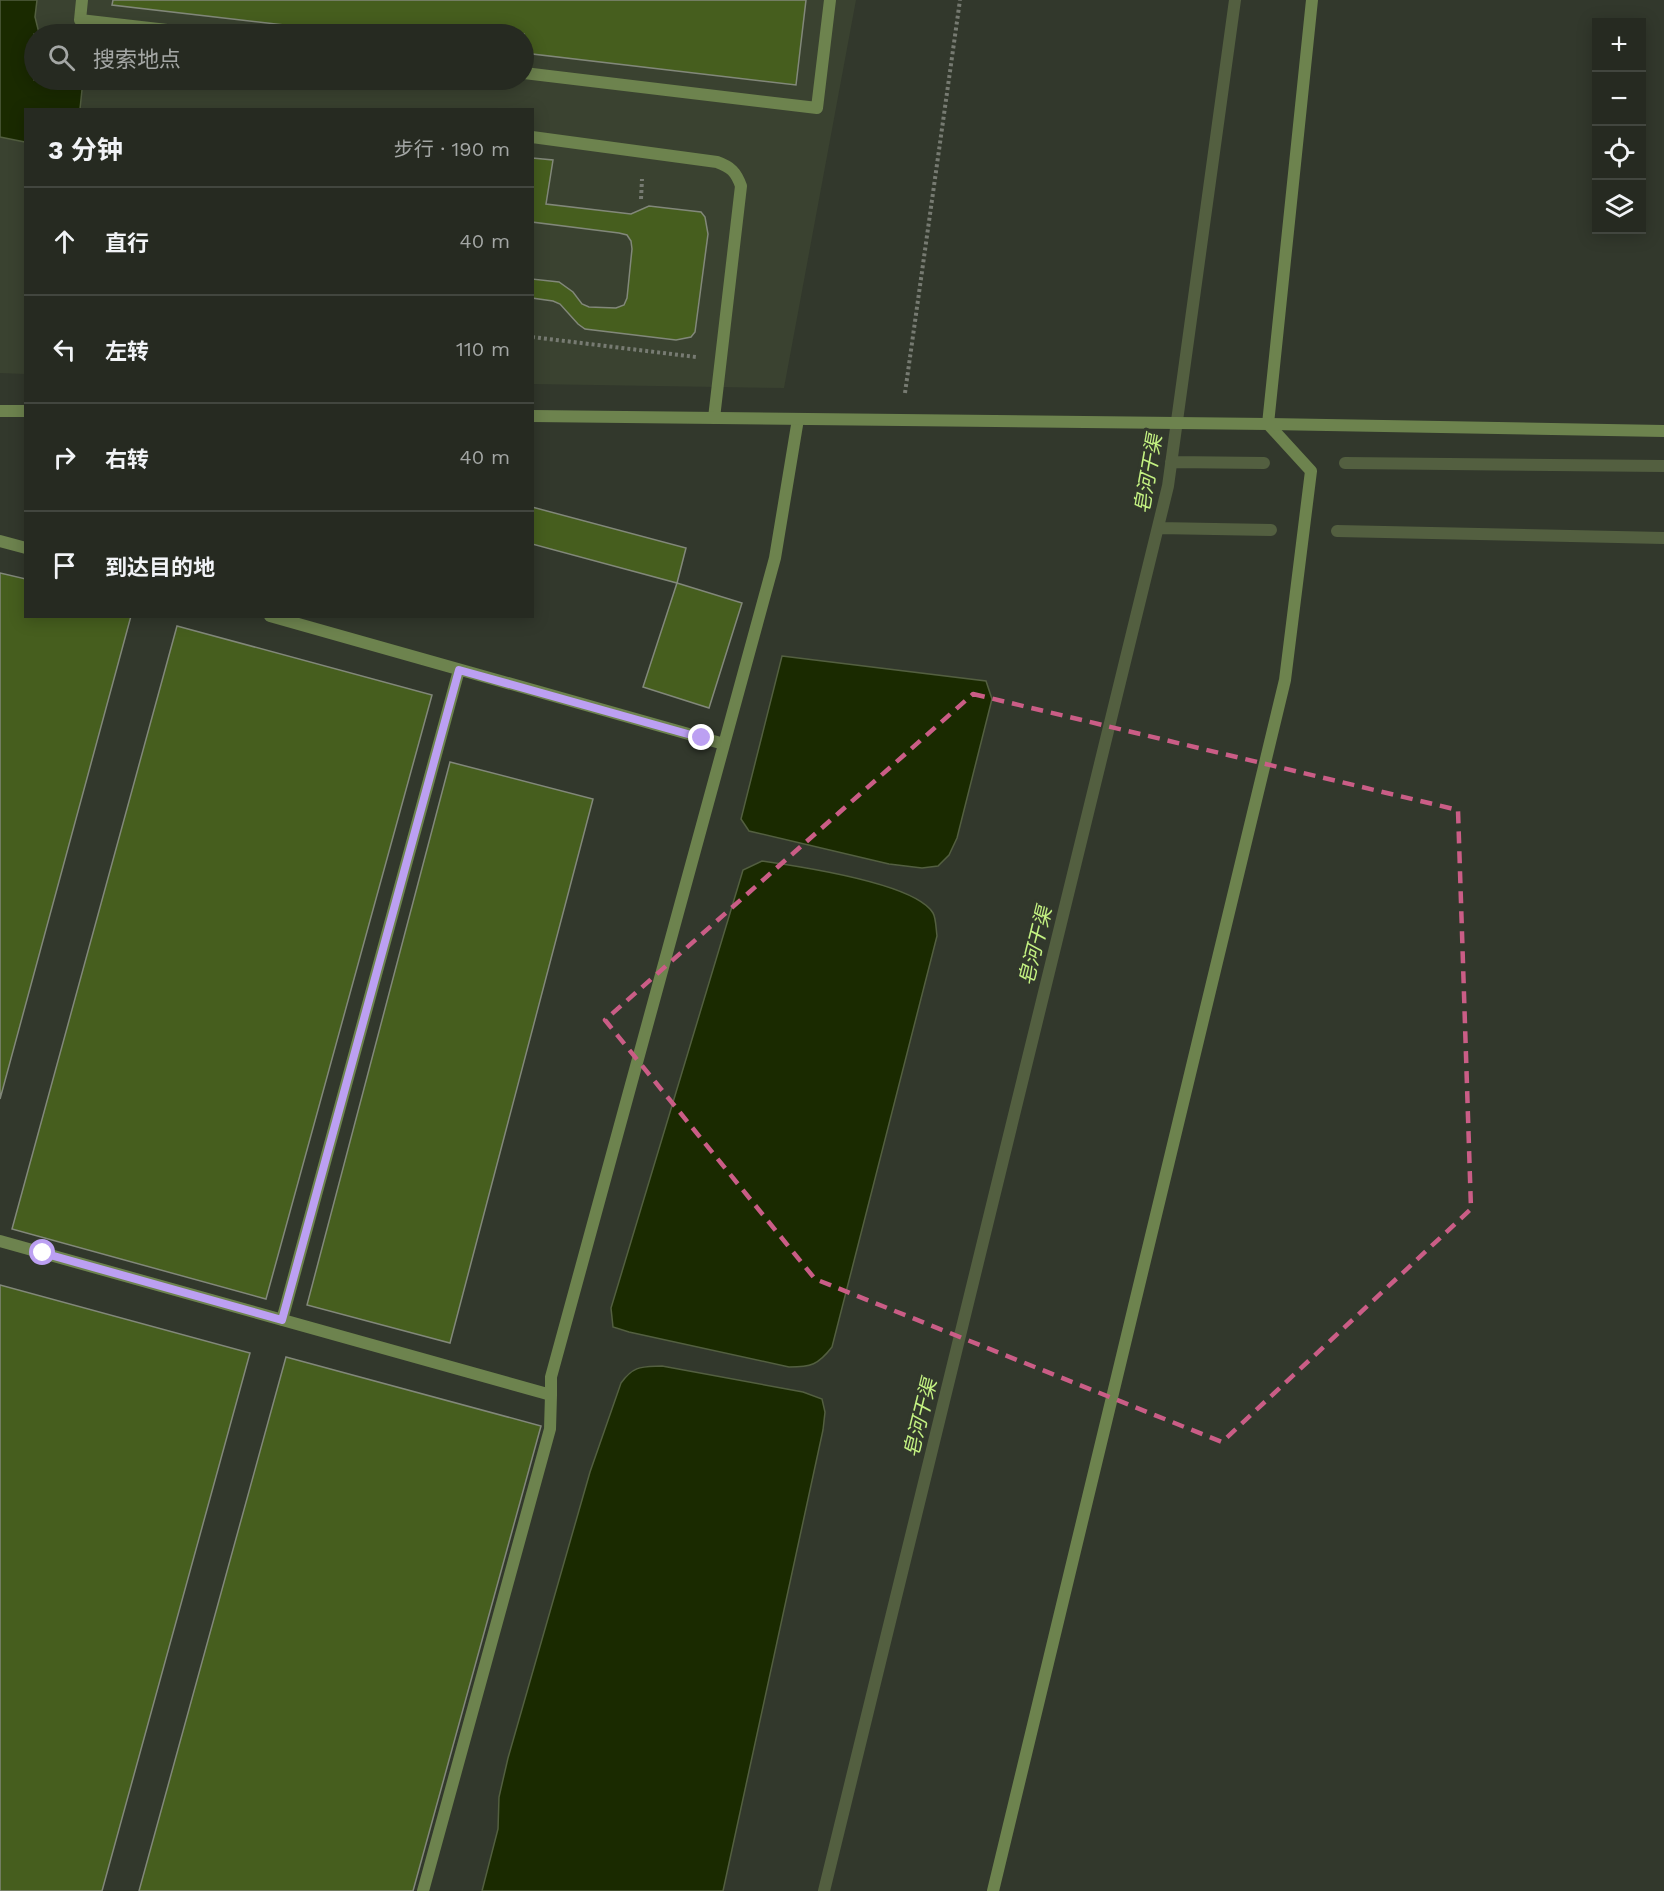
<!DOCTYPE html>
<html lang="zh">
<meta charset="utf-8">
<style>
:root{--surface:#262a21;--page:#32362e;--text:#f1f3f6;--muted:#a4a7a5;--line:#42463f}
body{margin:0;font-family:"Work Sans","Noto Sans SC",sans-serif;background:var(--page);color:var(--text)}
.controls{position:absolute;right:18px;top:18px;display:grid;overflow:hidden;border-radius:0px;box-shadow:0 3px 15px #0003}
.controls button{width:54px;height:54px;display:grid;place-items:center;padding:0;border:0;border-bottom:2px solid var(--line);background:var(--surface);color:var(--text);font:30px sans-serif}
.stop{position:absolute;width:18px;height:18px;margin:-14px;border:4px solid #bca0f2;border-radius:50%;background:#fff}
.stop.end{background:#bca0f2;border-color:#fff;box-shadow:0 2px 6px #0008}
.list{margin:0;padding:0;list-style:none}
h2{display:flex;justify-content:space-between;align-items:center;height:78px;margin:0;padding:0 24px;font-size:26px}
h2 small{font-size:20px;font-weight:400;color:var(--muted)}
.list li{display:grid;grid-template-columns:39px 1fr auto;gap:18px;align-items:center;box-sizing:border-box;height:108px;padding:0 24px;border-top:2px solid var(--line)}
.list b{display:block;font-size:22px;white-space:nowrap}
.list em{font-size:20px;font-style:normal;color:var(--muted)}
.icon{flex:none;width:33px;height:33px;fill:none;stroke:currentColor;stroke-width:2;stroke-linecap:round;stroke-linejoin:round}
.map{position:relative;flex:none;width:1664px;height:1891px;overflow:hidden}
.search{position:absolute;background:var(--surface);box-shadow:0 3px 15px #0003;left:24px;top:24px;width:510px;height:66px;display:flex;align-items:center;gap:15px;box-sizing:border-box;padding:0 21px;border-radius:33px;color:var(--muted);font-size:22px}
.panel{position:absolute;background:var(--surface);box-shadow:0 3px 15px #0003;left:24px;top:108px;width:510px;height:510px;border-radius:0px}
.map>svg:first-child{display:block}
.built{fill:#3a4230;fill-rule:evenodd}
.water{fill:#1a2a00;stroke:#535f40;stroke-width:1.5}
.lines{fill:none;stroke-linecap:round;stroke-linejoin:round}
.stream{stroke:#535f40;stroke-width:12}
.building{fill:#465e1e;stroke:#82887a;stroke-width:1.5}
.path{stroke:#777b72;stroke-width:4;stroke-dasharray:3 3;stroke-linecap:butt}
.service{stroke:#6d834e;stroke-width:12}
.minor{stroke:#6d834e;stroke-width:12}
.route{stroke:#bca0f2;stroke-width:8}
.marked{fill:none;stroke:#ca5d86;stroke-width:4.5;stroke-dasharray:12 8;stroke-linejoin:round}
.labels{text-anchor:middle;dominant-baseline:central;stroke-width:6;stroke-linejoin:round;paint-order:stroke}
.water-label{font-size:20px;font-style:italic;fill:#c4f282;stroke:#32382c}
</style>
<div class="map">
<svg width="1664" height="1891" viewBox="0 0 1664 1891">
<rect width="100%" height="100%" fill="#32382c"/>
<path class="built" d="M0,0H856L784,388L533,384L532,110H26L25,374L0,373ZM34,34H524V80H34Z"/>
<path class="water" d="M0,0H37L35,17L39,33L45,34H34V80H83L80,109L26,110L25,142L0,137Z
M782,656L986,681L992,699L957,838L949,855L938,866L922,868L889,864L749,831L741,819Z
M762,861C797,866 915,883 933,913C936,918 936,929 937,936L832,1347C818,1365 811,1367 789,1367L629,1332L613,1327L611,1308L743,870Z
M662,1366L803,1392L822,1399L825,1412L823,1430L723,1891H482L498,1829L499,1797L508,1758L590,1472L621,1383C634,1365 642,1367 662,1366Z"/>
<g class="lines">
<path class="stream" d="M1171,462L1264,463
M1345,463L1664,466
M1158,528L1271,530
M1337,531L1664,538
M824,1891L1168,486L1235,0"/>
</g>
<path class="building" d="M113,0H806L796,85L524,53V34H363L112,5Z
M532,158L553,160L546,204L631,214L649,206L701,212L705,217L708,234L695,332L691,337L676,340L585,329L578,324L560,304L553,301L532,298V279L559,282L573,292L582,304L589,307L616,308L624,305L627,298L632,249L631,241L627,235L619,233L532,222Z
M532,507L686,548L677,583L532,544Z
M0,573L26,579V616H131L0,1099Z
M677,583L742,603L709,708L643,687Z
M177,626L432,695L266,1299L12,1229Z
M450,762L593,799L450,1343L307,1305Z
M0,1285L250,1353L102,1891H0Z
M286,1357L541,1426L413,1891H139Z"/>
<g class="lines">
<path class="path" d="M641,199L642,179
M532,337L696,357
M905,393L960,0"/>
<path class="service" d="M82,0L80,20L202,34
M524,73L817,108L830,0
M532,137L717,162C731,167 736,172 741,186L714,418
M0,541L26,548
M270,616L724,744
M0,1241L551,1395L550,1429L423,1891
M282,1320L459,670
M551,1395V1377L775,558L798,419
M993,1891L1285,680L1311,471L1268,424L1312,0"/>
<path class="minor" d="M0,411H26
M532,416L1268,424L1664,431"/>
</g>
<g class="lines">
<path class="route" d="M43,1253L282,1320L459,670L702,738"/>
</g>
<path class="marked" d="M973,694L1458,810L1471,1209L1222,1442L815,1279L605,1020Z"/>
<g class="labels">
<g class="water-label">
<text transform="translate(1148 474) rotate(-80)">皂河干渠</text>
<text transform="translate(1035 946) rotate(-76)">皂河干渠</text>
<text transform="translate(920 1418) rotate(-76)">皂河干渠</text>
</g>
</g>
</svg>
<div class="controls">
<button>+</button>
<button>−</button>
<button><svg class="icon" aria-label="locate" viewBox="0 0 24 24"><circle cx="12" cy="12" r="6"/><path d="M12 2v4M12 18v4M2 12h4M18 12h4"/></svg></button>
<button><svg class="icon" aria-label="layers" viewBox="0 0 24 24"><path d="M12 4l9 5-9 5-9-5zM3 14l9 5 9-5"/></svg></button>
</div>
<div class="stop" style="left:43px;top:1253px"></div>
<div class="stop end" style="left:702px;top:738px"></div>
<div class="search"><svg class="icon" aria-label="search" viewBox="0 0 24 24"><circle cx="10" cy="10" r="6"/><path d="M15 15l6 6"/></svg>搜索地点</div>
<section class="panel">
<h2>3 分钟<small>步行 · 190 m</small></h2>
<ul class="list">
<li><svg class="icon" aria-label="ahead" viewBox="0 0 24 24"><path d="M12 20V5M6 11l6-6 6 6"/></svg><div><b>直行</b></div><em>40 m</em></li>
<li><svg class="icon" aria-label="left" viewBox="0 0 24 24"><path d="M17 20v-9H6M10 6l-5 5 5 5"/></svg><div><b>左转</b></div><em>110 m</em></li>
<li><svg class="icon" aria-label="right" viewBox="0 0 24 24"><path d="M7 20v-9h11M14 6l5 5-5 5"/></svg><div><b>右转</b></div><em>40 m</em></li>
<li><svg class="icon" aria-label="arrive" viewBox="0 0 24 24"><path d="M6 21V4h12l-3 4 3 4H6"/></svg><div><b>到达目的地</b></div></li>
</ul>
</section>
</div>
